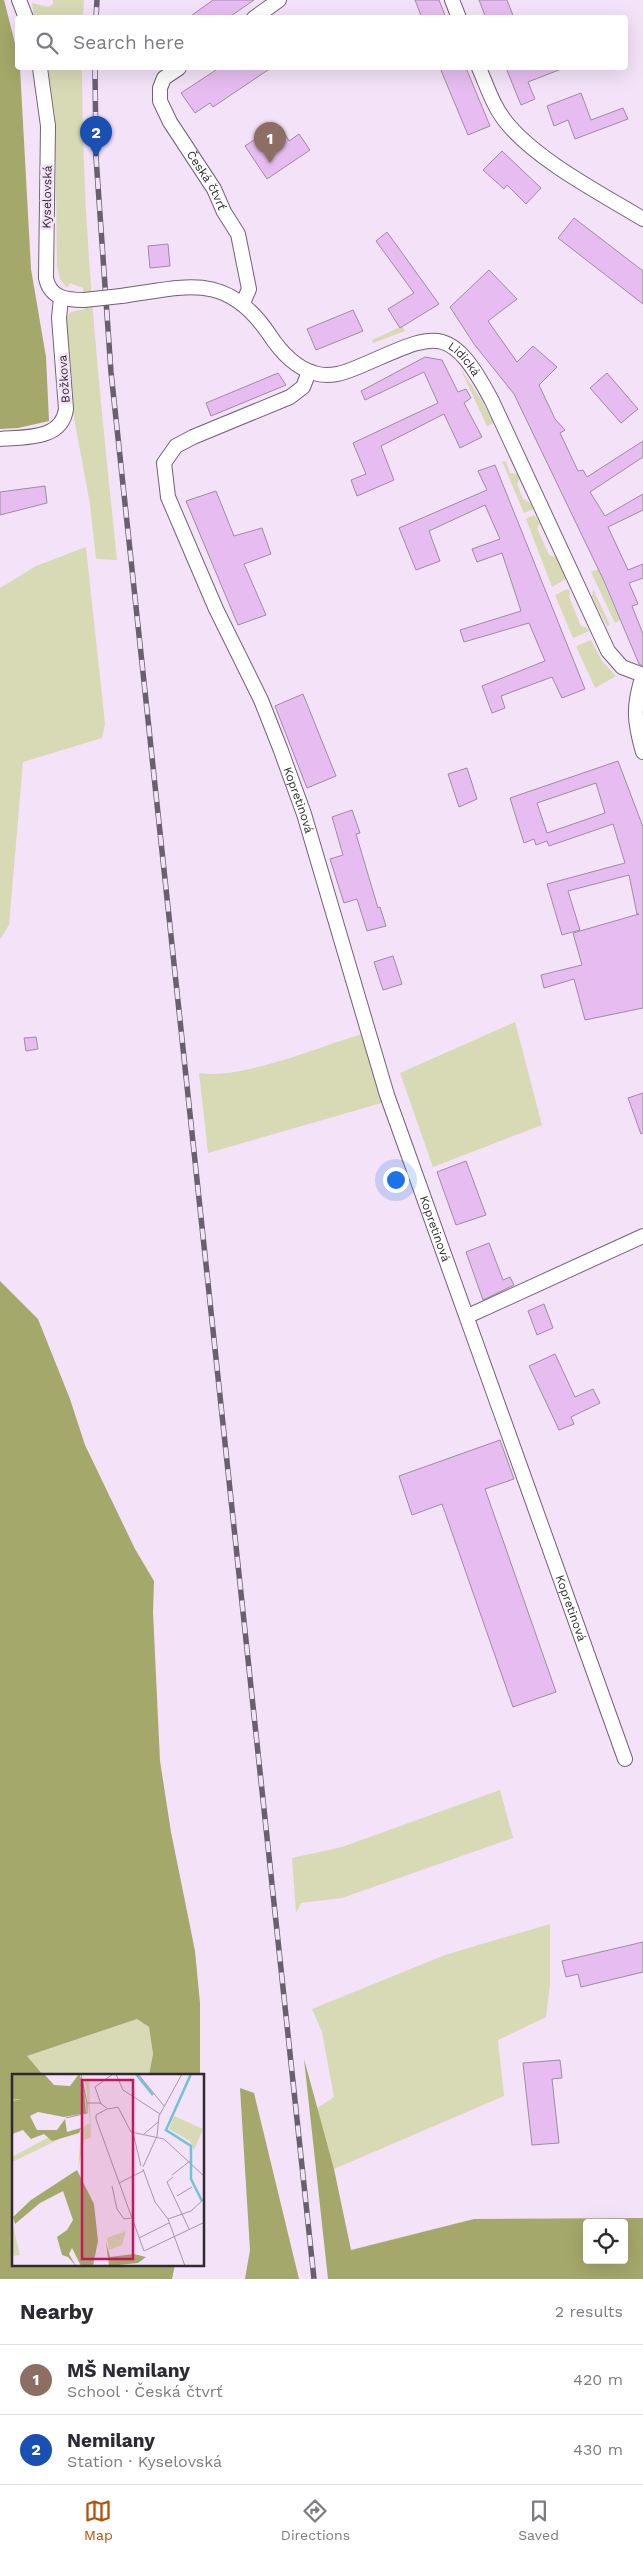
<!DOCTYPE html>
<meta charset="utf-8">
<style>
:root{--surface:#fff;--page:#f7f7f7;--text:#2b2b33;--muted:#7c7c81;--line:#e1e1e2;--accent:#b45309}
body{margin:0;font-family:"Work Sans",sans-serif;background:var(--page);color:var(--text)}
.controls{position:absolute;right:15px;bottom:15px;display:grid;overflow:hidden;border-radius:5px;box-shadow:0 5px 20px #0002}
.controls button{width:45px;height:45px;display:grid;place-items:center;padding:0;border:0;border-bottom:1px solid var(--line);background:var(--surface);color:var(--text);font:25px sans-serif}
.you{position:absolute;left:395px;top:1179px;width:18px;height:18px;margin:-12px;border:4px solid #fff;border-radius:50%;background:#1a73e8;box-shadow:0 0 0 8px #1a73e833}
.badge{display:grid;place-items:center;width:32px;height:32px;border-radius:50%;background:var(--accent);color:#fff;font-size:16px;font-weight:700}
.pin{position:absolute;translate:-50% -41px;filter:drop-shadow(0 1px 2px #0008)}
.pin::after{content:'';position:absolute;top:26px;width:18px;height:15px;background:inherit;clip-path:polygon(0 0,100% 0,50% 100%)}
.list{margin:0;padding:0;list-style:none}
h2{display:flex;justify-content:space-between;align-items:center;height:65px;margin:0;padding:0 20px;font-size:21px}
h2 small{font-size:16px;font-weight:400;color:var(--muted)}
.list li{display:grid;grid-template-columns:32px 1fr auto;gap:15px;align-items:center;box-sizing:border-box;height:70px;padding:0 20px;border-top:1px solid var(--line)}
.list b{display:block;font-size:19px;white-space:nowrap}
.list p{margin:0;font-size:16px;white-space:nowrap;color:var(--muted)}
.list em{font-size:16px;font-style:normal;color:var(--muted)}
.icon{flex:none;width:28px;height:28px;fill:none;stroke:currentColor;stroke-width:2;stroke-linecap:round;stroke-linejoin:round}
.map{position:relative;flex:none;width:643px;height:2279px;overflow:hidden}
.search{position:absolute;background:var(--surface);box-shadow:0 5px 20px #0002;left:15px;right:15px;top:15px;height:55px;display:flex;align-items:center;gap:12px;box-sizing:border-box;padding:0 18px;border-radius:5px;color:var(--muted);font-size:19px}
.sheet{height:205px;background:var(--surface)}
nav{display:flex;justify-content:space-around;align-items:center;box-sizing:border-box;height:70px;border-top:1px solid var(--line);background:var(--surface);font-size:14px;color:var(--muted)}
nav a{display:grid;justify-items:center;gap:2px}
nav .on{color:var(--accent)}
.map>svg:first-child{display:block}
.green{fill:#d7dab4}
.forest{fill:#a4a86a;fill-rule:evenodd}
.building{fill:#e7bdf1;stroke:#9c8ca1;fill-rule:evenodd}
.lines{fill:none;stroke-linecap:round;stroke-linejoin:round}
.street-casing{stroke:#716275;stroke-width:16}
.street{stroke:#fff;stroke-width:14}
.rail-casing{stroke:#6a606d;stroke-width:5.5}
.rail{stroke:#f3e2f8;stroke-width:4;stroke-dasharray:11;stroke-linecap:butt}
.street-bridge-casing{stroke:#716275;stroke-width:16;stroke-linecap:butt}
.street-bridge{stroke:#fff;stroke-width:14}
.labels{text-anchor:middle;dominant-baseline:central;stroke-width:5;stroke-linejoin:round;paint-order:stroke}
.street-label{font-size:12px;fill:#302932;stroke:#f3e2f8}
.inset-river{fill:none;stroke:#70c4d2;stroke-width:2.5}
.inset-road{fill:none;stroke:#a598a9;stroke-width:1}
.view{fill:#c2185b;fill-opacity:0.15;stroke:#c2185b;stroke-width:2.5}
.inset-edge{fill:none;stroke:#302932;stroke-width:2.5}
</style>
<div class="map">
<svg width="643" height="2279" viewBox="0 0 643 2279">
<rect width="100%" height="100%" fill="#f3e2f8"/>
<path class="green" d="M53,0H84L83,17H34L32,3L48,7L53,4Z
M48,68H82C82,232 100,396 117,560L96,559L90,504L72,407L64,320L71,312L85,309L83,288L70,283L67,288L60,279L57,267L55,116Z
M402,326L405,331L373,343L372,340Z
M460,368L481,399L494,423L487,426Z
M502,461L506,462L510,473L517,474L519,479L517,484L523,499L530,503L533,509L524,513Z
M534,515L540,523L537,528L549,555L556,557L566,579L552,587L526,519Z
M86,547L105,724L102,738L23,762L9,925L0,939V588L36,566Z
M598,569L620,620L615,623L591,572Z
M567,589L570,591L569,597L581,626L587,628L589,631L573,638L555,595Z
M593,589L610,625L607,626L592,597Z
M591,640L602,661L616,676L595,688L576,646Z
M515,1022L542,1125L433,1167L400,1073Z
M362,1034L385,1102L208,1153L199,1073C241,1080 319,1047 362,1034Z
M500,1790L513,1838L342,1898L301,1903L296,1913L292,1858L342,1847Z
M550,1924V1984L546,2017L498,2040L504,2096L334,2169L317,2108L334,2097L322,2032L312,2009L445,1955Z
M137,2019L149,2027L153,2054L149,2075H43L26,2056Z"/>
<path class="forest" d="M0,0H4L17,51L18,68H20L31,269L46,357L49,421L18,428L0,429Z
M0,1281L38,1319L70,1399L85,1445L135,1549L154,1581L153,1612L160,1761L171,1832L195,1951L200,2003V2075H149L153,2054L149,2027L137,2019L27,2056L43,2075H14V2265H175L172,2279H0Z
M304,2059L334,2169L351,2250L474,2219L643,2218V2279H328ZM587,2223H624V2260H587Z
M240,2088L254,2093L299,2279H245L250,2250Z"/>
<path class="building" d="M213,0H254L228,18H188Z
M415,0H439L446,18H422Z
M479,0H507L514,18H486Z
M219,68H271L213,107L210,103L195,113L181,93Z
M440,68H466L490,126L468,135Z
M506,68H564L528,82L535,99L521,105Z
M581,93L591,120L623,108L628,119L575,139L568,120L554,126L547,106Z
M272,128L275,133L282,129L289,141L299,134L310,150L267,179L245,146Z
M502,151L541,188L526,204L507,185L504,189L483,170Z
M574,218L643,271V304L558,238Z
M387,232L439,304L400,328L388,309L414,293L376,241Z
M168,244L170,266L150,268L148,246Z
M489,270L517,299L488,321L517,362L533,346L557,367L539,385L555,419L565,430L560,433L578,471L583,470L587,477L643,441V457L590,492L605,516L643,494V510L608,527L628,570L643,564V578L629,583L638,604L632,606L643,634V666L639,664L604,581L514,394L474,344L450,307Z
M353,310L363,331L316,350L307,329Z
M425,357L442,360L458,392L466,389L471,398L464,403L482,437L460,448L444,414L381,446L394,480L357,496L351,480L366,474L353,443L438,403L424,372L365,400L361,391Z
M278,373L286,385L211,416L206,403Z
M607,373L638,409L621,423L590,388Z
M495,465L585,689L562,698L552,677L501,696L505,708L492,713L482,686L545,661L529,623L464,642L460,630L521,611L502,553L477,562L472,549L500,539L485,505L429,531L440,561L416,570L399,528L487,490L478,471Z
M45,486L47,503L0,515V492Z
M216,491L234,536L262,528L271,554L244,564L266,615L238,625L186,501Z
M303,694L336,776L307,788L275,706Z
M618,761L643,827V1008L585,1020L574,979L544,988L541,975L582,965L573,933L639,914H637L629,875L568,891L580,930L562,935L547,884L625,863L613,824L549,846L547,841L536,845L534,839L524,843L510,798ZM596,783L605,813L547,833L537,803Z
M467,768L477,799L459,807L448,774Z
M352,810L360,833L356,834L378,908L380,907L386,926L367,931L357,899L344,903L330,859L343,855L332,817Z
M393,956L402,984L383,990L374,962Z
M36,1037L38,1049L26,1051L24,1038Z
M643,1093V1133L641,1134L628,1098Z
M466,1161L486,1215L456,1225L437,1172Z
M489,1243L503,1280L510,1277L514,1285L483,1300L466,1252Z
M544,1304L553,1328L537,1335L528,1311Z
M555,1354L575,1397L593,1389L600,1403L571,1417L574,1424L559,1430L529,1366Z
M500,1440L514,1479L485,1489L556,1692L513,1707L442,1504L412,1515L399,1476Z
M643,1942V1972L581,1987L578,1974L566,1977L562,1961Z
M560,2060L562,2078L552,2079L559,2143L532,2145L523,2063Z"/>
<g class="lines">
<defs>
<g id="street">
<path d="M19,0L26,18"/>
<path d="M452,0L459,18"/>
<path d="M254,18L279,0"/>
<path d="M40,68L48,126L46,278C50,298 66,300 84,300"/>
<path id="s1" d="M179,68L164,78L160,88V101L170,122L214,189L224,212L238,234L249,289L243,303"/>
<path d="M479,68C487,86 493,106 506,122C536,160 602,194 643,219"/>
<path id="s2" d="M121,296C187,287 226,271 269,334C280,351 294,367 314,373C329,378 344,373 358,367C434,335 448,318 492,401L608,651L622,667L643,675"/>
<path id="s3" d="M309,372L303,387L290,397L193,437L176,446L164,463L168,497L216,609L261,700L280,748L304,814L387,1095L625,1759"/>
<path d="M0,439C25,437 62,440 66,409L59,318L61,298"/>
<path d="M643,675C633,706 634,721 643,752"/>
<path d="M468,1316L643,1236"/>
</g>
</defs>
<use href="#street" class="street-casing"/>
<use href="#street" class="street"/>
<defs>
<path id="rail" d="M96,18L97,0
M95,68L96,157L111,372L314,2279"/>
</defs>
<use href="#rail" class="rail-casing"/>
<use href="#rail" class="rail"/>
<defs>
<path id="street-bridge" d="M84,300L121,296"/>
</defs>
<use href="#street-bridge" class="street-bridge-casing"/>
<use href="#street-bridge" class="street-bridge"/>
</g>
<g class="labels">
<g class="street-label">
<text stroke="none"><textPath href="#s1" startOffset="134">Česká čtvrť</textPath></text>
<text transform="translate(47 197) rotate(-89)">Kyselovská</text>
<text stroke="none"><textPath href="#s2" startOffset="390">Lidická</textPath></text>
<text transform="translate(64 379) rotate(-94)">Božkova</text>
<text stroke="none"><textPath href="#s3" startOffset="542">Kopretinová</textPath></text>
<text stroke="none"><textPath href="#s3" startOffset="992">Kopretinová</textPath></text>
<text stroke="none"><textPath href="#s3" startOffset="1395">Kopretinová</textPath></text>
</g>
</g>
<g transform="translate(12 2074)">
<rect width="192" height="192" fill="#f3e2f8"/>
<path d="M77,5L79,63L72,66L66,96L69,54L78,49L73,6ZM162,42L191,55L182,76L178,67L157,55ZM37,63L48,65L0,88V83ZM0,148L8,181L0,182ZM114,157L110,171L97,176L95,164Z" fill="#d7dab4"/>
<path d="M0,0H32L42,11L58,12L67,0L72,11L74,39L52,43L26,38L18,42L25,56H45L53,45L55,58L69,54L67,59L40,67L32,60L19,65L11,56L0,60V27L9,25L0,26ZM65,96L82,130L86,167L81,192H69L60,174L57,180L64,192L56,183L50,181L45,163L55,156L61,146L51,117L28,129L3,150L1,143L19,126ZM94,168L98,183L122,180L134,183L126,189L97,192Z" fill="#a4a86a"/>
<path class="inset-river" d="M124,0L141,21M179,0L154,56L179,72V105L190,127"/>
<path class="inset-road" d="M69,0L75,29H88L96,35L106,33L119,58L152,65L193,103M104,0L111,16L148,40M126,0L152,32M89,30L83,13L101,0M95,35L84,41V45L132,177L193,148M54,44L75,39V29M121,59L129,92M131,61L146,48M131,93L145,62L147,42L170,0M131,95L143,128L156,145M160,101L178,87M161,103L155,108L177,155M107,109L131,97M100,112L105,135L112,145L119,144M165,122L180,113M156,145L173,192M156,145L179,137L193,124M127,164L157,149"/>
<path class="view" d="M70,6H121V185H70Z"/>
<rect width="192" height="192" class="inset-edge"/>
</g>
</svg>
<div class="controls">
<button><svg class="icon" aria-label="locate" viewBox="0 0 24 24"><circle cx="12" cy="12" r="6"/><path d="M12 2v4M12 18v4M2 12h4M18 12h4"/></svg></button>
</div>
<div class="you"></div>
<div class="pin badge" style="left:270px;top:163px;background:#8d6e63">1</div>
<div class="pin badge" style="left:96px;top:157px;background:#1a4fb4">2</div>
<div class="search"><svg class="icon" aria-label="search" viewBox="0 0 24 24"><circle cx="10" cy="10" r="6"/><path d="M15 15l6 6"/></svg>Search here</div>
</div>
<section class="sheet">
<h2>Nearby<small>2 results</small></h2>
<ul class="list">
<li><span class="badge" style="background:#8d6e63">1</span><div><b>MŠ Nemilany</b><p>School · Česká čtvrť</p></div><em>420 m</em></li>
<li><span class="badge" style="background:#1a4fb4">2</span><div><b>Nemilany</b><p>Station · Kyselovská</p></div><em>430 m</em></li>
</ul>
</section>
<nav>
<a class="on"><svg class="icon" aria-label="map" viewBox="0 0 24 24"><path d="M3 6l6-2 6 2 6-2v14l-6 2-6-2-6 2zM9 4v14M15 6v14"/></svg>Map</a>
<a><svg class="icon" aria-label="directions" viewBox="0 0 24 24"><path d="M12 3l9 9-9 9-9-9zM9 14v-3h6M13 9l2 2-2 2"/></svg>Directions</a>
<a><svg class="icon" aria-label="saved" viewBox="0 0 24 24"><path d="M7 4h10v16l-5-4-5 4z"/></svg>Saved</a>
</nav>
